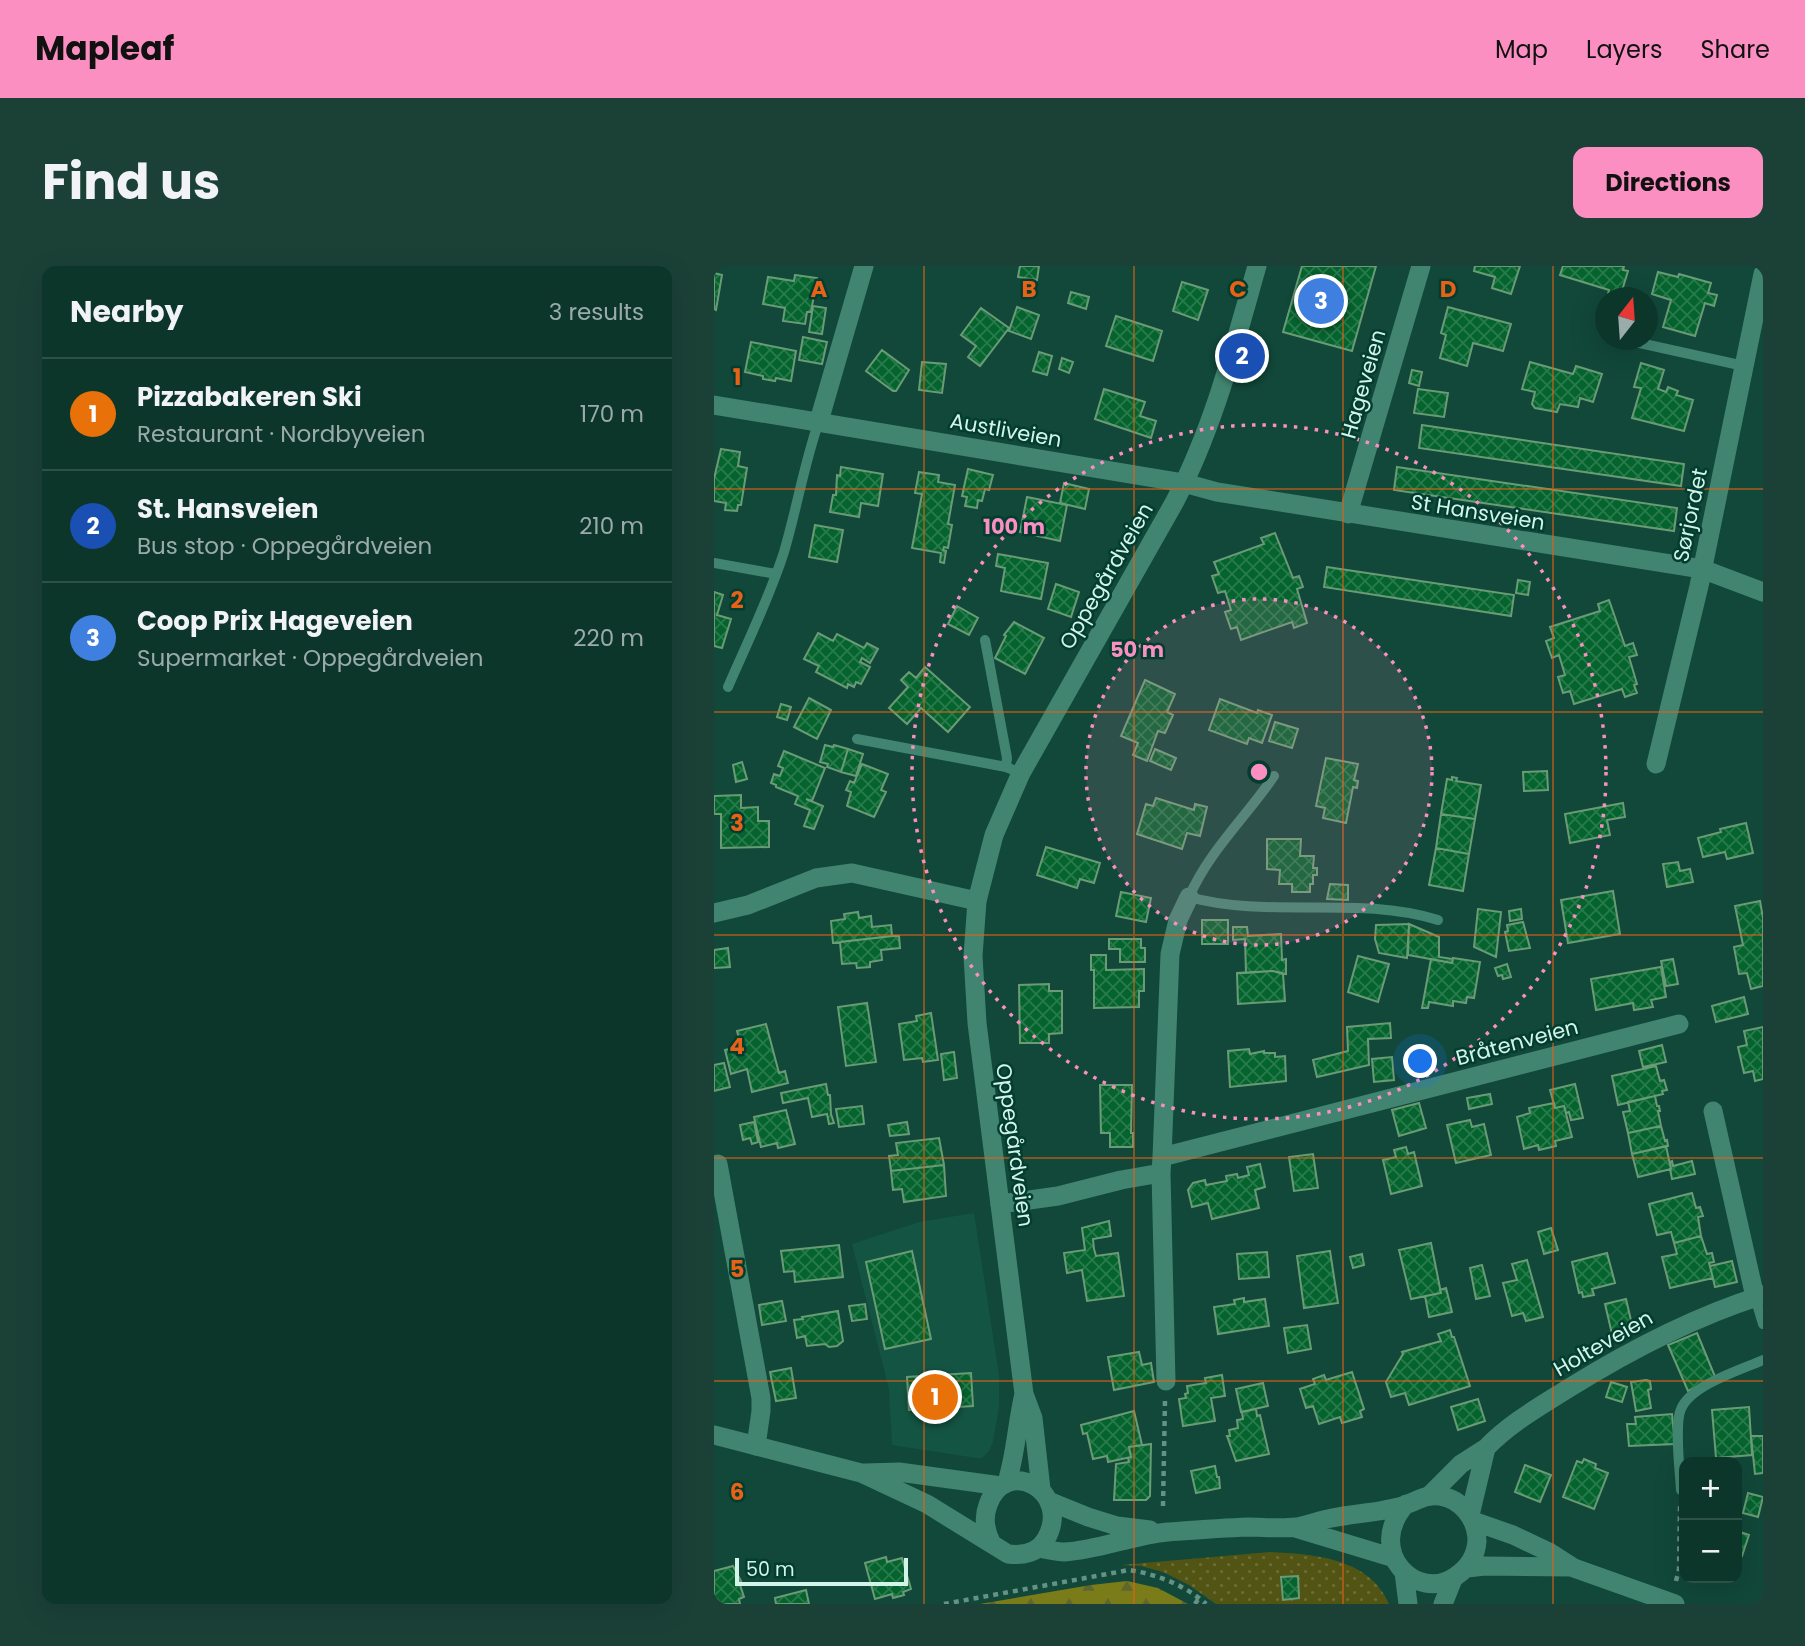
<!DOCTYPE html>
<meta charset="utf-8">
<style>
:root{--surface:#0d362b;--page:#1b4137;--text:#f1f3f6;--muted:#9aaba9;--line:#2d5047;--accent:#fc8fc2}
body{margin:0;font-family:Poppins,sans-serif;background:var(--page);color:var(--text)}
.controls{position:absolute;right:21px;bottom:21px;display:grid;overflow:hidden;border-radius:14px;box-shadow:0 7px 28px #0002}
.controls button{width:63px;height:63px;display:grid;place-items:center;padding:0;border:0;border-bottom:2px solid var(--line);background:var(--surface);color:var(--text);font:35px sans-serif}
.compass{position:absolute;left:881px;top:21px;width:63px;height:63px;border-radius:50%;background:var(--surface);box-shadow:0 7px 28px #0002;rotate:17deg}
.scale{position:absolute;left:21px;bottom:18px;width:173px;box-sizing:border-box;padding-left:7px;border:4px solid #d3f4e8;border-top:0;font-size:19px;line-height:24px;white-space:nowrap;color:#d3f4e8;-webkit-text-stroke:5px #023d2f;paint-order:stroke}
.you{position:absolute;left:707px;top:796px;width:24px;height:24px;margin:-18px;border:5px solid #fff;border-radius:50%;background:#1a73e8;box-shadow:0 0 0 10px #1a73e833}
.badge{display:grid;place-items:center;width:46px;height:46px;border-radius:50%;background:var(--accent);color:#fff;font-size:23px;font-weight:700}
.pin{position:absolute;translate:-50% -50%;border:4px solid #fff;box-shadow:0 2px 7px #0006}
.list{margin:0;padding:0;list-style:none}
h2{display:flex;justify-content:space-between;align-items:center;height:91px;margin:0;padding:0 28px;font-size:30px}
h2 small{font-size:23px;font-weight:400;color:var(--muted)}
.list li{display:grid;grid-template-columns:46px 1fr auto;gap:21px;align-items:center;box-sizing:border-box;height:112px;padding:0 28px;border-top:2px solid var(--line)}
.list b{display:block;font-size:26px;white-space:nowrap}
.list p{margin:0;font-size:23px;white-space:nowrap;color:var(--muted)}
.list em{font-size:23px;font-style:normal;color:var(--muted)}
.map{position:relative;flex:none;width:1049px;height:1338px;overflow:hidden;border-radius:14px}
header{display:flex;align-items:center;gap:42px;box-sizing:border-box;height:98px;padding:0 35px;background:var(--accent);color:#111}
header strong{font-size:33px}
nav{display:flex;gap:38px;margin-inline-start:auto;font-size:24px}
.intro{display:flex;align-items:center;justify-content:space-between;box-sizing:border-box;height:168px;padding:0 42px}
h1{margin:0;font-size:49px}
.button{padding:18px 32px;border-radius:14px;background:var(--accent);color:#111;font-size:24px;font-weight:700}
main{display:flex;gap:42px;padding:0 42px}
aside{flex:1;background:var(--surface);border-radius:14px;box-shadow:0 7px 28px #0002}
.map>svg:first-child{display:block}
.built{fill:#145443}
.grass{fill:url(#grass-dots)}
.forest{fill:url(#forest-firs)}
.building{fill:url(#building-cross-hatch);stroke:#6a9b76;stroke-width:2}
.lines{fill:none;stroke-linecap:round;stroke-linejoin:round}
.path{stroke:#659285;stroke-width:4.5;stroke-dasharray:5 5;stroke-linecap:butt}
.service{stroke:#418570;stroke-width:10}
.minor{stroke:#418570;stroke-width:19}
.tertiary{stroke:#418570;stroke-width:19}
.secondary{stroke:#418570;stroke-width:19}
.grid{fill:none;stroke:#e76117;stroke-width:2;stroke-opacity:0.55}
.ring{fill:none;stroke:#fc8fc2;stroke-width:3.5;stroke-dasharray:3.5 7}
.labels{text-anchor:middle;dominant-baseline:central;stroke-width:5;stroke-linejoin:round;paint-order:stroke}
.street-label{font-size:21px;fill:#d3f4e8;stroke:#023d2f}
.grid-label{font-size:23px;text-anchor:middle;font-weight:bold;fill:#e76117;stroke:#023d2f;stroke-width:5;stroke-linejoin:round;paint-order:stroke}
.centre{fill:#fc8fc2;stroke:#023d2f;stroke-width:3.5}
.ring-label{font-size:21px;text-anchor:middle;font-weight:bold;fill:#fc8fc2;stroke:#023d2f;stroke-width:5;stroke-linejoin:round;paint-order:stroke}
</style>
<header>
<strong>Mapleaf</strong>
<nav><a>Map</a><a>Layers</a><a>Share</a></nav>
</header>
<div class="intro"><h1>Find us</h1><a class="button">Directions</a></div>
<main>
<aside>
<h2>Nearby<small>3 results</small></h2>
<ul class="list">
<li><span class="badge" style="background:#e8710a">1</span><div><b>Pizzabakeren Ski</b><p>Restaurant · Nordbyveien</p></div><em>170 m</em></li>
<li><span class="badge" style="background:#1a4fb4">2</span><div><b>St. Hansveien</b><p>Bus stop · Oppegårdveien</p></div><em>210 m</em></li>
<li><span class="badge" style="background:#3f7fe0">3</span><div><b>Coop Prix Hageveien</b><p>Supermarket · Oppegårdveien</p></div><em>220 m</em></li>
</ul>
</aside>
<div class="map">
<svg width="1049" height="1338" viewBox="0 0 1049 1338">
<defs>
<pattern id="grass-dots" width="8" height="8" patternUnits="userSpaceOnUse" patternTransform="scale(1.75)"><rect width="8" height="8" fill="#525414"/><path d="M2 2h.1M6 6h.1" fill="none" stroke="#6a6d36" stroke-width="1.8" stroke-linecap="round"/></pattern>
<pattern id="forest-firs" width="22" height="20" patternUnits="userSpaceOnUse" patternTransform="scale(1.75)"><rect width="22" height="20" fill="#7a7c1a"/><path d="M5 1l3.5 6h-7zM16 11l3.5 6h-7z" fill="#5f652e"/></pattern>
<pattern id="building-cross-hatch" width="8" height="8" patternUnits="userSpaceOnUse" patternTransform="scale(1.75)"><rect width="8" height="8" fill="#05632e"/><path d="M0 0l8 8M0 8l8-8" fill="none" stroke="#297a4c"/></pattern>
</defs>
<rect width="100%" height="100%" fill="#114839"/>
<path class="built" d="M260,947L285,1109V1141L279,1176L275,1185L268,1192H262L178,1179L175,1123L138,978L205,956Z"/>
<path class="grass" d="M556,1286C599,1288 656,1292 675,1338H502L475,1319L449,1306L427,1300L407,1299Z"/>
<path class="forest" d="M413,1315L444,1322L474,1338H266L377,1319Z"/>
<path class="building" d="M306,0H325L323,14L304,11Z
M588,0H662L638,85L569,66Z
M761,0H806L797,28L778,22L781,11L760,5Z
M849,0H910L909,4L914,5L906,31L894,28L895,24L846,9Z
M944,6L964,11L965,8L997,17L994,27L1003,29L1000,40L991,37L981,70L949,61L957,34L938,28Z
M0,7L8,9L2,44L0,43Z
M81,9L103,12L97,46H93L91,58L69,55L71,42L49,38L54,11L80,15Z
M468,16L494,24L484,54L459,45Z
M357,26L375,31L372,43L354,37Z
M99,40L112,42L108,68L95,66Z
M303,41L325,49L317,73L295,65Z
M734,41L797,58L789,85L759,77L753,100L726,92L732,69L727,67Z
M267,42L295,62L266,100L254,91L262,80L247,69Z
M402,50L448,65L439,95L392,80Z
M89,71L113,76L108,98L85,94Z
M37,76L82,85L77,115L62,112L61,115L49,113V110L31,106Z
M168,84L195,104L182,125H179L152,105Z
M325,86L338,90L333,109L319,105Z
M348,92L359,96L355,107L345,103Z
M208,96L232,98L228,127L205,124Z
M816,96L859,108L862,100L888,108L879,136L866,132L864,141L846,138L843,146L821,142L818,138L821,126L808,123Z
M927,97L950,104L944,123L952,126L954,121L964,125L962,129L979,134L970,165L918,152L927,122L920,121Z
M698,104L708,106L705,120L695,117Z
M390,123L431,136L426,150L442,155L437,172L381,153Z
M704,123L734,127L730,151L700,147Z
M708,159L970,198L967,220L705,182Z
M7,183L26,186L24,200L33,202L27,239H24L23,245L11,244L12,237L0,235V213Z
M127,201L169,208L164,240L147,237L145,251L116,246L119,229H122L123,209L126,210Z
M683,201L963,242L960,265L680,224Z
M254,203L279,209L275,224L271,223L268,235L264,234L263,242L251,240L253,231L248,230Z
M205,206L225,209L224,216L241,219L234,258L238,259L234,282L230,281L229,284L232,285L230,297L226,296L227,287L198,282L208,228L201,227Z
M350,217L375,223L371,243L346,237Z
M313,231L353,239L346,275L306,266Z
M101,259L129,264L123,296L95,291Z
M561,267L579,312L585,310L589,321L583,323L593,357L580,362L578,356L527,374L523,361L517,363L511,346L517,344L511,325L504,327L498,310L505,308L500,296L550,278L547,272Z
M284,288L334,297L327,333L287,325L291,302L282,300Z
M613,301L800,329L797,350L610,321Z
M804,314L816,316L814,329L802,327Z
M342,318L365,326L357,351L334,343Z
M0,326L9,329L3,349L17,353L8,382L0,380Z
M895,334L911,380L919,377L923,389L915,391L923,418L920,419L923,427L911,431L908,423L860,438L856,425L849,427L844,411L851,409L845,389L838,392L832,375L840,372L836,361L886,345L884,338Z
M243,340L264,352L255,369L234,358Z
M300,356L330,372L311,408L281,392L292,370L290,369Z
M104,367L119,375L123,368L150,382L153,377L164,383L156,397L148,392L146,396L156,401L147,418L142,416L140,421L134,418L133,422L102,406L105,400L90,393Z
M211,401L256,441L234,466L207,442L193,458L175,442L194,421L187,414L195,406L202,412Z
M431,414L461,428L453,446L459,449L451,467L444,465L433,495L419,489L424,477L407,470Z
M95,432L117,444L103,473L80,461Z
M506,433L543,447L544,444L558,449L548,477L535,472L533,478L495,464Z
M67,438L77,441L73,454L63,451Z
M561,456L584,463L578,482L555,475Z
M111,479L119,481L120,479L134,483L127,506L113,501L114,498L106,496Z
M134,483L149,488L142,510L127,506Z
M441,483L462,492L457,504L436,495Z
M70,485L111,502L98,535L92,533L109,540L100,563L90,560L96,544L81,538L84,530L62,521V519L57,517L60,508L66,510L69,502L64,500Z
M612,492L644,498L640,514L644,515L643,522L639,521L632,557L609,552L611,542L602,540Z
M28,496L33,513L22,516L19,499Z
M148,498L174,508L167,524L172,526L160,551L133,540L137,526L132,524L136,515L140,517Z
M833,505L834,524L810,525L809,506Z
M738,511L743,512L742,515L767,519L761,553L727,548L733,513L738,514Z
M27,529V542L44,541V555H55V581L7,582V548H0V530Z
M442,532L480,544L481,538L493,541L486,570L473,567L468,583L423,568L432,538L439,540Z
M909,537L911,551L893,554L896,569L856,577L851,548Z
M727,548L761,553L755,588L722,582Z
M1032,557L1039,587L1013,593L1011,586L989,591L984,572L1007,566L1006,563Z
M553,573H587L586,590H600L599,602H603V609H599V618H596V626H578V618H565L566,604L553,603Z
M332,581L386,597L380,617L366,613L363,622L323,609Z
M722,582L755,588L749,625L715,619Z
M964,596L966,605L976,603L979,616L953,621L949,598Z
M616,618L634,619V634L613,633Z
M899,625L906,668L854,677L847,634Z
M407,626L437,632L432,656L402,650Z
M1046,635L1049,652V720L1037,723L1033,707L1025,708L1020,681L1029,679L1021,640Z
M764,643L787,646L782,691L760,681Z
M807,643L808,653L796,655L795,645Z
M144,646L145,652L157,650L158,661L177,659L178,670L119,677L117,655L131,653L130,648Z
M488,654H514V678H488Z
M809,656L816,682L795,685L791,666L794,665L793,659Z
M695,658L693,692L665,687L661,673L662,659Z
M695,658L725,671V691L739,693L738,697L694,689Z
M519,661H533L534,670L567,668L568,694L572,693V708L559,705L532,707L531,673L519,674Z
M178,670H185L186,682L167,684L168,694L156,696V701L143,702L142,697L128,698L126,676Z
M395,673H427V682H431V696H406V683H395Z
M14,682L16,701L0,702V684Z
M377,689H392V704L430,703V725H425V741L380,742V704H377Z
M644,690L675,698L664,736L634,726Z
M739,692L766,696L760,732L753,731L752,737L739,735V740L715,736L714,742H708L717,693L738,697Z
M959,693L964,718L952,720L947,695Z
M793,698L797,711L789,713L788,709L784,710L781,702Z
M947,701L952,731L937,734L939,741L920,744L919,737L882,744L877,713Z
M559,705L569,708L571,735L524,738L523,707Z
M335,718V725H348V767L335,768V777H306L305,719Z
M1030,731L1034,748L1002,756L998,740Z
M153,737L162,796L132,800L124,741Z
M217,747L224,794L209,796L208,792L190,794L185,758L203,755L202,750Z
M676,757L677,772L654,773L655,799L603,811L599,794L634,785L633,761Z
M52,758L65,807L71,805L74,817L38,826L33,803L17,808L11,784L27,780L23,765Z
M1049,761V813L1041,815L1039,805L1030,807L1024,781L1033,779L1030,765Z
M948,779L952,796L929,801L925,785Z
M535,783L536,788L550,785V787H561V791L571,790L572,815L516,821L514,785Z
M240,786L243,812L230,814L227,788Z
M678,791L680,814L660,816L658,793Z
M10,797L16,821L0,825V799Z
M942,800L946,815L950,814L953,824L948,825L949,828L904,839L898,810Z
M112,818L114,829H116L117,848L120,857L115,858L113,848L98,851L94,832L69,837L67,827Z
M861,818L869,852L857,854L855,846L852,847L850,840L841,842L836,824Z
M386,819H418L417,867H419V881H396V867H387Z
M776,828L778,838L755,843L753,832Z
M941,830L943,840H945L946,845H944L947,860L914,867L909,846L916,845L914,836Z
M705,837L712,862L685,870L678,844Z
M840,837L841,842L850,840L858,871L841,875L842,880L825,884L824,879L810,883L803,851L816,847L815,842Z
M148,840L150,858L125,861L122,843Z
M72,844L81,878L64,882L63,877L47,881L40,851Z
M756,854L758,861L770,858L777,889L742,897L733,859Z
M40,856L44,876L38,878L36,872L29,874L26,859Z
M193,856L195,868L176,870L174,859Z
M947,860L951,875L953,874L954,880L918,888L914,867Z
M225,872L230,899L177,905L175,890L184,889L182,877Z
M952,880L957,903L924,911L918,888Z
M692,881L694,888L700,886L708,920L677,928L669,894L682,891L680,884Z
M599,888L604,922L580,925L575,891Z
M958,895L959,900L978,895L981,908L958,913L956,903H957L956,896Z
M546,898L551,921L541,924L545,942L498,953L494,937L478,941L474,924L479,917L491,914L492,919L513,915L512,910L523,908L524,912L535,909L533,901Z
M230,899L232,930L190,936L188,923L179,924L177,905Z
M978,927L982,942L986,941L989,950L984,951L987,970L960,977L957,966L943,969L935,938Z
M395,955L397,970L379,973L380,983L382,990L404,987L410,1030L373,1035L368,1004L353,1007L350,987L371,984L368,962Z
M837,962L844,984L830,988L824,966Z
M987,970L993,988L998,987L1000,996L995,997L999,1012L956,1022L948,991L963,988L960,977Z
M717,977L727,1027L697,1033L685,984Z
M125,979L129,1011L81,1016L80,1005L70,1006L67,985Z
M198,985L217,1073L171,1083L152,996Z
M616,985L624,1037L590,1042L583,990Z
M553,986L555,1011L525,1013L523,988Z
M893,987L901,1017L878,1023L880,1029L869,1031L868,1026L865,1027L858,996Z
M648,988L650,999L639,1002L636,991Z
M813,994L829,1051L812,1055L809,1047L798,1050L789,1017L803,1014L798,998Z
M1018,995L1023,1016L1001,1021L996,1000Z
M768,999L776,1030L762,1033L756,1002Z
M732,1022L738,1046L715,1051L711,1030L727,1027L726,1024Z
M530,1032V1036L551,1033L555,1060L504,1068L500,1041L521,1038L520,1034Z
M912,1033L919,1063L898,1068L891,1038Z
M68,1035L72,1055L48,1059L45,1039Z
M151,1038L153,1053L138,1055L135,1040Z
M124,1045L129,1075L123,1080L115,1081L111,1078L93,1080L91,1070L83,1072L80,1054L89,1053L88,1051Z
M593,1059L597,1083L574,1087L570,1062Z
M736,1064L738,1071H740L756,1120L695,1139L691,1127L677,1131L672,1116L689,1088L688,1086L727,1075L724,1068Z
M983,1067L1002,1113L974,1125L954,1079Z
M425,1086L428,1099L437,1097L440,1116L400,1124L394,1091Z
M77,1102L82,1132L62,1135L56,1106Z
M638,1106L650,1143L646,1145L648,1151L628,1157L626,1151L605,1158L599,1140L592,1142L586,1123L601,1118L599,1113L610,1109L612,1114Z
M257,1107L259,1140L195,1144L193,1111Z
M508,1109L511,1130L497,1132L501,1155L469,1160L465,1133L472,1132L471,1128L474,1127L473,1120L492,1117L491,1112Z
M932,1114L936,1115L937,1123L934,1124L937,1142L922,1145L917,1116Z
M897,1116L913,1121L908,1136L892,1131Z
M549,1117L554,1140L527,1146L522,1123Z
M764,1133L771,1155L744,1164L737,1141Z
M1035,1141L1038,1189L1002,1192L998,1144Z
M542,1143L543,1150L546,1149L555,1188L522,1195L513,1170H516L515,1164L524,1162L523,1154L529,1153L528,1146Z
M420,1145L428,1179L415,1181L417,1191L394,1196L393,1190L379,1193L373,1167L369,1168L367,1159Z
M958,1148L961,1178L915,1180L913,1158H922L921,1151Z
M1037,1170H1049V1207L1041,1208Z
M437,1178L436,1230L432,1234H400L402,1198L415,1196L414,1192L417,1191L415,1181Z
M870,1193L882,1198L881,1202L894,1207L880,1243L849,1231L863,1195L868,1197Z
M811,1199L837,1209L826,1236L801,1226Z
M501,1200L503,1211H505L506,1222L482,1227L477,1205Z
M1034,1227L1049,1231L1044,1251L1029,1247Z
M1023,1265L1035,1269L1028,1290L1023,1288Z
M172,1291L173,1296L188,1292L197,1323L189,1326L190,1329L179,1332L178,1328L161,1333L151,1297Z
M19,1300L27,1315L25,1316L30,1331L25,1333L26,1338H0V1305Z
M584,1310L585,1332L569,1334L567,1311Z
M92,1324L95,1338H62L61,1332Z"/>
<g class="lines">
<path class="path" d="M449,1240L451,1134
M962,1315L965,1303L966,1240
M230,1338L415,1304C442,1308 471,1319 492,1338
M481,1338L485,1332
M1047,1338L1049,1331"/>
<path class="service" d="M912,74L1030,100
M0,297L62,308
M271,374L293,492L292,501
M14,421C33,377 55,333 70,286C83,242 90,198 105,155
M143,473L292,501L307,507
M560,510C532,551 495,585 475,631C555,653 643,629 724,654
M1041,1031L1049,1058
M967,1224C966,1205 960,1158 967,1143C977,1119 1026,1104 1049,1094"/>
<path class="minor" d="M0,139L470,217L503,226L988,303L1049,326
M105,155L150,0
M634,248L707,0
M942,498L985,320L1049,8
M0,647L34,639L102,612L138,607L263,635
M999,845L1041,1031
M448,891L456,688L464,654L475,631
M4,898L47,1132V1145L42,1180
M447,907L452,1115
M286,938L344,930L407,914L447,907L448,891L965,758
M772,1182C796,1157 825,1141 855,1122C916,1084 979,1051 1049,1029
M715,1230L747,1198L772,1182L756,1249"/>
<path class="tertiary" d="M690,1306L694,1338
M729,1338L739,1313"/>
<path class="secondary" d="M0,1169L147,1207L213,1238L294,1288C309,1290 324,1287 332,1273C359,1225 291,1189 274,1239C269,1252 271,1264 277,1276
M151,1207L185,1206L287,1220
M293,1216C302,1187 303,1157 310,1128
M327,1223L319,1152L310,1128L263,757L259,690L263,635L280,569L307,507L460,237C499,163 520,81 543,0
M337,1236L374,1251L403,1260L436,1264
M759,1255L799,1269L835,1286L860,1302L961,1338
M581,1262L680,1292
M324,1282C332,1283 342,1286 350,1286C385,1284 419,1269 454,1266C481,1264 507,1262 534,1261C549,1261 566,1263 582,1261C594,1259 606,1254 618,1252C642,1247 667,1247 691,1239C703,1235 712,1228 726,1230C748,1233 763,1254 763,1275C762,1290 754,1302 742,1310C703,1338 650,1285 692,1238
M753,1302L771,1300L857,1301"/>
</g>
<path class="grid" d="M210,0V1338M420,0V1338M629,0V1338M839,0V1338M0,223H1049M0,446H1049M0,669H1049M0,892H1049M0,1115H1049"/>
<circle cx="545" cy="506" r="173" fill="#fc8fc2" fill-opacity=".12"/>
<g class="ring">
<circle cx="545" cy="506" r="173"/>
<circle cx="545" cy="506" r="347"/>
</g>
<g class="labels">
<g class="street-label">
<text transform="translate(649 118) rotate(-74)">Hageveien</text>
<text transform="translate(292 164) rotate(10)">Austliveien</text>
<text transform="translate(764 246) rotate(9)">St Hansveien</text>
<text transform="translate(976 249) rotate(-78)">Sørjordet</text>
<text transform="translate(392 310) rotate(-60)">Oppegårdveien</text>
<text transform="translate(803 776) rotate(-15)">Bråtenveien</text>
<text transform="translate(301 879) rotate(82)">Oppegårdveien</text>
<text transform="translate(889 1077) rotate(-30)">Holteveien</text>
</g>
</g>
<g class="grid-label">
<text x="105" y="31">A</text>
<text x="315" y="31">B</text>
<text x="524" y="31">C</text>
<text x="734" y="31">D</text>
<text x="23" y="119">1</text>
<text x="23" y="342">2</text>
<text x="23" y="565">3</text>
<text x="23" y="788">4</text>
<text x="23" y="1011">5</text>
<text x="23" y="1234">6</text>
</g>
<circle cx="545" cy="506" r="10" class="centre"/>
<g class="ring-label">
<text x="300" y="268">100 m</text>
<text x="423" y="391">50 m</text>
</g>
</svg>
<div class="controls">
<button>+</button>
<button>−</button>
</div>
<svg class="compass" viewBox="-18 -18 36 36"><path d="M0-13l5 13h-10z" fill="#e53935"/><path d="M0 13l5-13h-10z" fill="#9aaba9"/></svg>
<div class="scale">50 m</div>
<div class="you"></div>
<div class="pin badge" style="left:221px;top:1131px;background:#e8710a">1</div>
<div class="pin badge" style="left:528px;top:90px;background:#1a4fb4">2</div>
<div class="pin badge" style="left:607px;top:35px;background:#3f7fe0">3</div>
</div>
</main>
